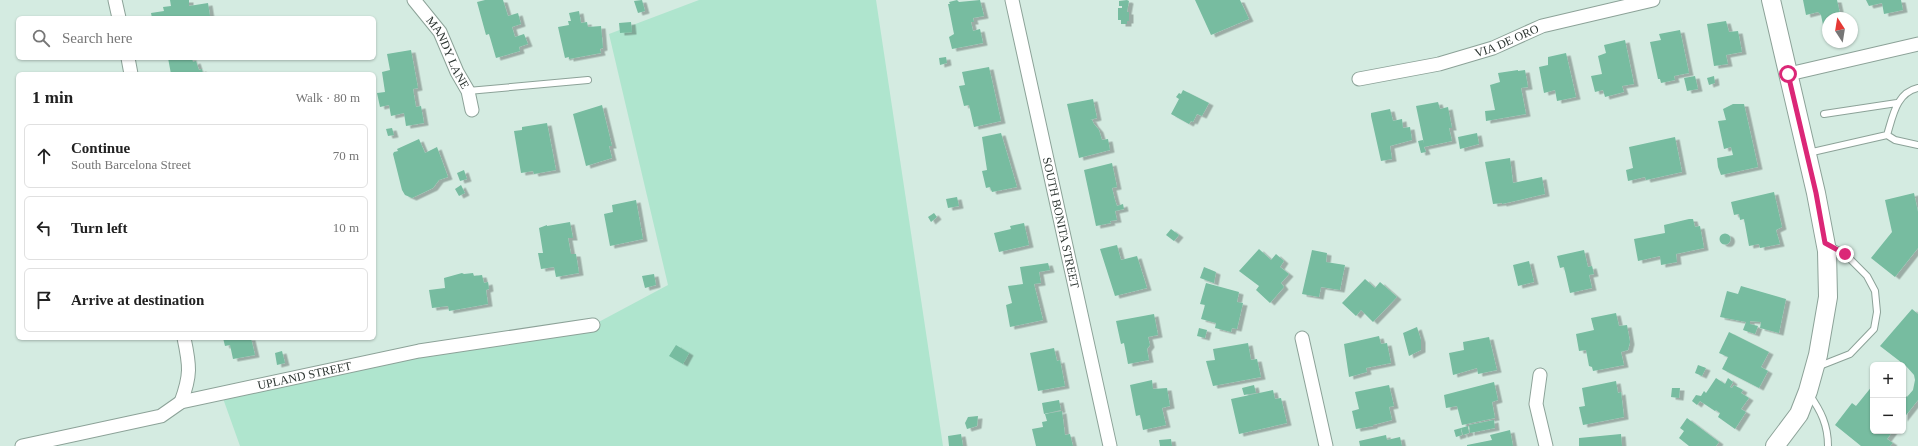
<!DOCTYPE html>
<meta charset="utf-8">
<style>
:root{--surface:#fff;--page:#f6f6f6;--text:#222;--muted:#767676;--line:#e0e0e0}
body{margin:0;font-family:"Times New Roman",serif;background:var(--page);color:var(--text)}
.controls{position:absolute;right:12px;bottom:12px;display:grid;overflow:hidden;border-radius:6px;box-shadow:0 1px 3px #0004}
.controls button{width:36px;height:36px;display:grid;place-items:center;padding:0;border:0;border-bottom:1px solid var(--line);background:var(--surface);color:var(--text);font:20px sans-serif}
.compass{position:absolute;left:1822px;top:12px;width:36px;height:36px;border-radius:50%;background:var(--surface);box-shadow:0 1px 3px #0004;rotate:348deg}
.stop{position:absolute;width:12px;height:12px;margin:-9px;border:3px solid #db2777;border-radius:50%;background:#fff}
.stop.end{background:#db2777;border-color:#fff;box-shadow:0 1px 4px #0008}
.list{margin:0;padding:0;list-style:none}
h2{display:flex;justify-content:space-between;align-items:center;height:52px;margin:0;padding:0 16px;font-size:17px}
h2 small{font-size:13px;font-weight:400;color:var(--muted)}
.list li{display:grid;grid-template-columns:26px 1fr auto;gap:12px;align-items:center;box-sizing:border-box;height:64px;margin:0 8px 8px;padding:0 8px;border:1px solid var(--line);border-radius:6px}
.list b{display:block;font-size:15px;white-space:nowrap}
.list p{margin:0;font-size:13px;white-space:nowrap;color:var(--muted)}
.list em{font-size:13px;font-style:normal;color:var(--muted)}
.icon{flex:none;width:22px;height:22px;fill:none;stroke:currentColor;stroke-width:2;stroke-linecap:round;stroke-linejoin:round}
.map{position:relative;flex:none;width:1918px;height:446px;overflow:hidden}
.search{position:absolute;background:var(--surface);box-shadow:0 1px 3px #0004;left:16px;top:16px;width:360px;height:44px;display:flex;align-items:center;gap:10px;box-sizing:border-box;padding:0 14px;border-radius:6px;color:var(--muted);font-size:15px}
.panel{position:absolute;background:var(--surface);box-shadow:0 1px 3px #0004;left:16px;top:72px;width:360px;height:268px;border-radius:6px}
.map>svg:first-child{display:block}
.green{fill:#afe5ce}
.building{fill:#77bca0;filter:url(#shadow)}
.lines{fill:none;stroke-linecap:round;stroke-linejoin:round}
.service-casing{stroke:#8ca298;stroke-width:8}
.minor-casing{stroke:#8ca298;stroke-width:15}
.secondary-casing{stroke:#8ca298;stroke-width:20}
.service{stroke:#fff;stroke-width:6}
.minor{stroke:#fff;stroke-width:13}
.secondary{stroke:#fff;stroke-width:18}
.route{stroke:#db2777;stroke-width:5}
.labels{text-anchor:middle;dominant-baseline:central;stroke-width:3;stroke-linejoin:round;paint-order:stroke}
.street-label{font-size:12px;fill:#2c3531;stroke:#d4ebe1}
</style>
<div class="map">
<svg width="1918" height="446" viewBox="0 0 1918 446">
<defs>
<filter id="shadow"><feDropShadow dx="4.5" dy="2.5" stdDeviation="0" flood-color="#0004"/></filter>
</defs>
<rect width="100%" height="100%" fill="#d4ebe1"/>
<path class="green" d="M699,0H876L943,446H240L220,390L593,325L668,285L609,34Z"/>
<path class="building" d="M170,0H189V6L208,3L210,16L200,18H152L151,13L164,11L163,7L171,6Z
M485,0H503L508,16L518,13L521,24L512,27L515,37L524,34L528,44L519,47L520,51L496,58L489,34L486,35L477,2Z
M642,0L645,11L638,13L634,1Z
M957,0L959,2L980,0L984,16L973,18L974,22H971L973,31L980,29L983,43L952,49L949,37L954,34L948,4H950L949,2Z
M1127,0L1129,1L1127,12H1129V21H1127V24H1121V20H1118V8H1122V6H1119V1Z
M1195,0H1240L1249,19L1211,35Z
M1803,0H1837L1841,18H1828V29L1824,30L1821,15L1818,12L1806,15Z
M1866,0H1901L1903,10L1884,14L1882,3L1869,6Z
M579,11L581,23L587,22L588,27L601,26L603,48L600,49L601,53L569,59V57L565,58L558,27L569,25L568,21H571L569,13Z
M1726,21L1729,32L1738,31L1742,52L1726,55L1728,64L1714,66L1707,24Z
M631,22L632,32L620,33L619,23Z
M1680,30L1689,73L1674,76L1675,80L1661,83L1660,79H1658L1650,42L1661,40L1659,34Z
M1625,40L1634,84L1622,86L1624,92L1605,97L1603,90L1595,92L1591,76L1602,74L1598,56L1606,53L1604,45Z
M411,50L418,88L413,89L416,107L421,106L424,123L406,126L404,113L391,116L389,105L380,107L377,93L385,92L382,72L390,70L387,54Z
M1566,53L1576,97L1557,101L1555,90L1544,93L1539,67L1548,65V57Z
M946,57L947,63L940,65L939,58Z
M168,58H192L193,62L196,61L199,70L202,69L203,74H171Z
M989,67L1001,121L974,127L969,105L964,106L959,86L965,85L962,72Z
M1518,70V71L1525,70L1528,87L1521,88L1526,114L1486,121L1485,111L1495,110L1490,85L1500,82L1498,73Z
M1695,76L1698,89L1687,91L1684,78Z
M1714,76L1715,83L1709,85L1707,78Z
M1183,90L1209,103L1202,116L1197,114L1193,122L1191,121L1189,124L1171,114L1179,99L1176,97L1179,93L1181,94Z
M1093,99L1097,118L1090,120H1092L1094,124L1099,130L1102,140L1108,139L1110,150L1079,158L1067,104Z
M1438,102L1440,109L1448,107L1452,128H1449L1452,141L1424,147L1426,152L1421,153L1418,141L1423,140L1424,144L1416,106Z
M1733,104H1744L1758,167L1721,175L1718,167L1717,158L1733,155L1731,147L1724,149L1718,121L1726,120L1723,109Z
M602,105L612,146H609L612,158L586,166L573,114Z
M1390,109L1393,121L1402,119L1403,128L1410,127L1412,140L1390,146L1392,159L1381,161L1371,116V113Z
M547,123L556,170L534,174L533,171L521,173L514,131L522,130V127Z
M392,128L394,135L388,136L386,129Z
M1001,133L1017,187L992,192L990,187L986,188L982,171L987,170L982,137Z
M1477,133L1479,144L1460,149L1458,137Z
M1675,137L1682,172L1646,180L1645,177L1628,181L1626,170L1633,168L1629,147Z
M419,139L425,153L437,147L448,177L439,180L433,188L412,198L405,195L402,190L393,154L394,152L398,151L397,149Z
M1510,158L1513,183L1542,177L1545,194L1502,204V203L1493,204L1485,162Z
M1112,163L1117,187L1112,188L1115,200L1117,206L1123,204L1124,209L1115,211L1117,220L1110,221L1111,223L1096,226L1084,170Z
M464,170L467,179L460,181L457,173Z
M461,185L465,193L459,196L455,189Z
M1774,192L1782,227L1776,230L1780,244L1760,248L1759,244L1749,246L1744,219L1740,220L1739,214L1734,215L1731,202Z
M1914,193L1918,212V248L1895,277L1871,258L1892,232L1885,200Z
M957,197L959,206L948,208L946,199Z
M636,200L643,239L610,246L604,214L613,212L612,205Z
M934,213L937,217L931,222L928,217Z
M1689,219H1693L1695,227L1700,226L1704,248L1676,254L1677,262L1661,265L1660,256L1638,261L1634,239L1665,233L1664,225Z
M570,222L573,238H568L571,254H576L579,273L556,277L554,267L541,269L538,253H543L539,228L547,225V226Z
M1024,223L1029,245L999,252L994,233L1011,229L1010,226Z
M1171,229L1179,235L1174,241L1166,235Z
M1719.5 239a5.5 5.5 0 1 1 11 0a5.5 5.5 0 1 1-11 0Z
M1117,245L1121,260L1137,256L1147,288L1115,296L1100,249Z
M1259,249L1271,260L1276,254L1284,261L1280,267L1289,274L1281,283L1284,287L1270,303L1256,290L1259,286L1239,271Z
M1312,250L1327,253L1326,262L1345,265L1340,290L1321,287L1319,297L1302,294Z
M1584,250L1588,267L1592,266L1594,274L1589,275L1592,288L1570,293L1564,267L1560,268L1557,256Z
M1529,261L1534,282L1518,286L1513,265Z
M1048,263L1050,270L1039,272L1041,283L1034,284L1043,320L1010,327L1006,305L1012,303L1008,286L1023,284L1020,267Z
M1204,267L1216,272L1214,283L1200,278Z
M462,273L464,274L473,273L474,276L482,275L484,283L488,282L489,289L486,290L488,304L449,311L448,306L432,308L429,290L445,288L444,278Z
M654,274L656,285L645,288L642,276Z
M1365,279L1375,288L1380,282L1397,297L1373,322L1361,310L1356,316L1342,303Z
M1206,283L1239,292L1237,302L1243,303L1237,329L1232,328L1231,332L1215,328L1216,323L1201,319L1205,305L1200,304Z
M1741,286L1786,299L1779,333L1760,328L1761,322L1750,321V324L1758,326L1755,334L1743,330L1746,322L1720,317L1727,291L1738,294Z
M1912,309L1918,314V400L1903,419V393L1907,397L1913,390L1915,380L1914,375L1906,366L1880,346Z
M1616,313L1619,326L1627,325L1630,342L1628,350L1621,352L1624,365L1593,371L1592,367L1589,366L1586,350L1579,351L1576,334L1594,330L1591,318Z
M1154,314L1158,335L1148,337L1150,345L1147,349L1149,360L1128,364L1124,343L1121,344L1116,321Z
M1417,327L1421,340V350L1409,356L1403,333Z
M1199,328L1207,330L1205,338L1197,336Z
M1729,332L1769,352L1761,367L1768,371L1759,388L1722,369L1728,357L1719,353Z
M1379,336L1381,344L1387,343L1391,363L1366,368L1367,372L1349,377L1344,344Z
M1489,337L1497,370L1478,374L1477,368L1453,375L1449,353L1464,350L1463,342Z
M223,338H251L255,355L233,359L230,345L225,346Z
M1248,343L1251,360L1257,359L1261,377L1213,386L1206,361L1215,360L1213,349Z
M676,345L689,353L683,364L669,356Z
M1054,348L1057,361L1060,360L1065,386L1038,391L1030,353Z
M282,351L285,363L277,365L275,353Z
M1698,365L1706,368L1702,376L1695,373Z
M1716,378L1725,384L1728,378L1733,382L1730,387L1732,388L1734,385L1743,390L1741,393L1749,398L1741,409L1746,412L1735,429L1718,417L1720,413L1716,410L1715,411L1700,401L1697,405L1692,401L1696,395L1701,396L1704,391L1706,393Z
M1152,380L1153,389L1167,388L1170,406L1162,408L1166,425L1143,430L1140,415L1136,416L1130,385Z
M1616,381L1618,393L1621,392L1624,417L1583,425L1579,407L1585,406L1582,388Z
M1494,382L1498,400L1492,402L1495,418L1462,425L1457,406L1446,408L1444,395Z
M1254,385L1256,393L1244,395L1242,388Z
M1389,385L1394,406L1389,407L1392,420L1373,425V426L1356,429L1352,411L1359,409L1355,392Z
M1873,385V431H1893L1887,439L1893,443L1890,446H1861L1835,425L1852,403L1856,406Z
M1672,388H1680L1679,398L1671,397Z
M1273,390L1275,399L1281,398L1287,423L1239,434L1231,399Z
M1059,400L1061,410L1044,414L1042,403Z
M1062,411L1065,435L1070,434L1073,446H1036L1032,429L1043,427L1042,422L1047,421L1045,414Z
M978,416L977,426L967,429L965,423L968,417Z
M1687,418L1719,442L1716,446H1689L1679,438L1684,431L1680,428Z
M1494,420L1495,428L1470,433L1469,425Z
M1468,426L1469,433L1463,435L1461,428Z
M1461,428L1462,435L1456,437L1454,430Z
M1510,430L1513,446H1467V445L1492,440L1490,435Z
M961,434L963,446H949L948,436Z
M1621,434L1622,446H1579V438Z
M1386,435L1387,440L1400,437L1402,446H1360L1359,441Z
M1171,439L1172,446H1160L1159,440Z"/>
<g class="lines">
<defs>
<path id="service" d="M1918,88C1896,93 1893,116 1887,135L1895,140L1918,145
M468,91L588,80
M1824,114L1897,103
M1808,153L1887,135
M1817,367L1850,354L1874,329L1877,312L1875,291L1867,276L1845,254L1828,245
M1809,394C1821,411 1828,425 1828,446"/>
<g id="minor">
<path d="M115,0L119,18"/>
<path id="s1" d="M414,0L440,32L457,72L468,91L472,110"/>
<path id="s2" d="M1012,0L1110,446"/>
<path d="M128,58L131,74"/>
<path d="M1789,74L1918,44"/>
<path id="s3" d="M1359,79L1439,64L1493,48L1542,26L1653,0"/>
<path d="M1302,338L1326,446"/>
<path d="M1540,375L1536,404L1546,446"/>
<path d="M181,402C191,375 190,366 184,338"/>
<path id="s4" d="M22,446L161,416L181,402L419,351L593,325"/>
</g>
<path id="secondary" d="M1771,0L1816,193L1827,251L1828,297L1818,355L1808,391L1799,414L1775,446"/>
</defs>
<use href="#service" class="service-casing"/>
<use href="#minor" class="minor-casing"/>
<use href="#secondary" class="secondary-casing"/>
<use href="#service" class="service"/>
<use href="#minor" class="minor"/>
<use href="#secondary" class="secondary"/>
</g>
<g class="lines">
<path class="route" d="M1788,74L1816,193L1825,243L1845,254"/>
</g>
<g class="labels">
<g class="street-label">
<text stroke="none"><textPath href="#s3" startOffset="153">VIA DE ORO</textPath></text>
<text stroke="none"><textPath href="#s1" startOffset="63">MANDY LANE</textPath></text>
<text stroke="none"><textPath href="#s2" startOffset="228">SOUTH BONITA STREET</textPath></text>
<text stroke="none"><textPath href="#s4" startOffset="293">UPLAND STREET</textPath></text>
</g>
</g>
</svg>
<div class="controls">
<button>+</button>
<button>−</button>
</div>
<svg class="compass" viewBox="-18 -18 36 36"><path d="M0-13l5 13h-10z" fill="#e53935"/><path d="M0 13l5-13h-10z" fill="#767676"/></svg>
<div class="stop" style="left:1788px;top:74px"></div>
<div class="stop end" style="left:1845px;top:254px"></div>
<div class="search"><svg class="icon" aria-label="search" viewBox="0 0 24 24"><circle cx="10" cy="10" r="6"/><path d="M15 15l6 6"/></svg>Search here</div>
<section class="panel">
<h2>1 min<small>Walk · 80 m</small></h2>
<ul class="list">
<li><svg class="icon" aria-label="ahead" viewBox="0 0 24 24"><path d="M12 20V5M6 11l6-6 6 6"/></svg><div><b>Continue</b><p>South Barcelona Street</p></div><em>70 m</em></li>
<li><svg class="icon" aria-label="left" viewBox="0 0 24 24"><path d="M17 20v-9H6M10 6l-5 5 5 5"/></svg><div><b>Turn left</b></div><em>10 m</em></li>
<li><svg class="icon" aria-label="arrive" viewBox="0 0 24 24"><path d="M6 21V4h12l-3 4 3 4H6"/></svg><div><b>Arrive at destination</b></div></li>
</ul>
</section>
</div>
